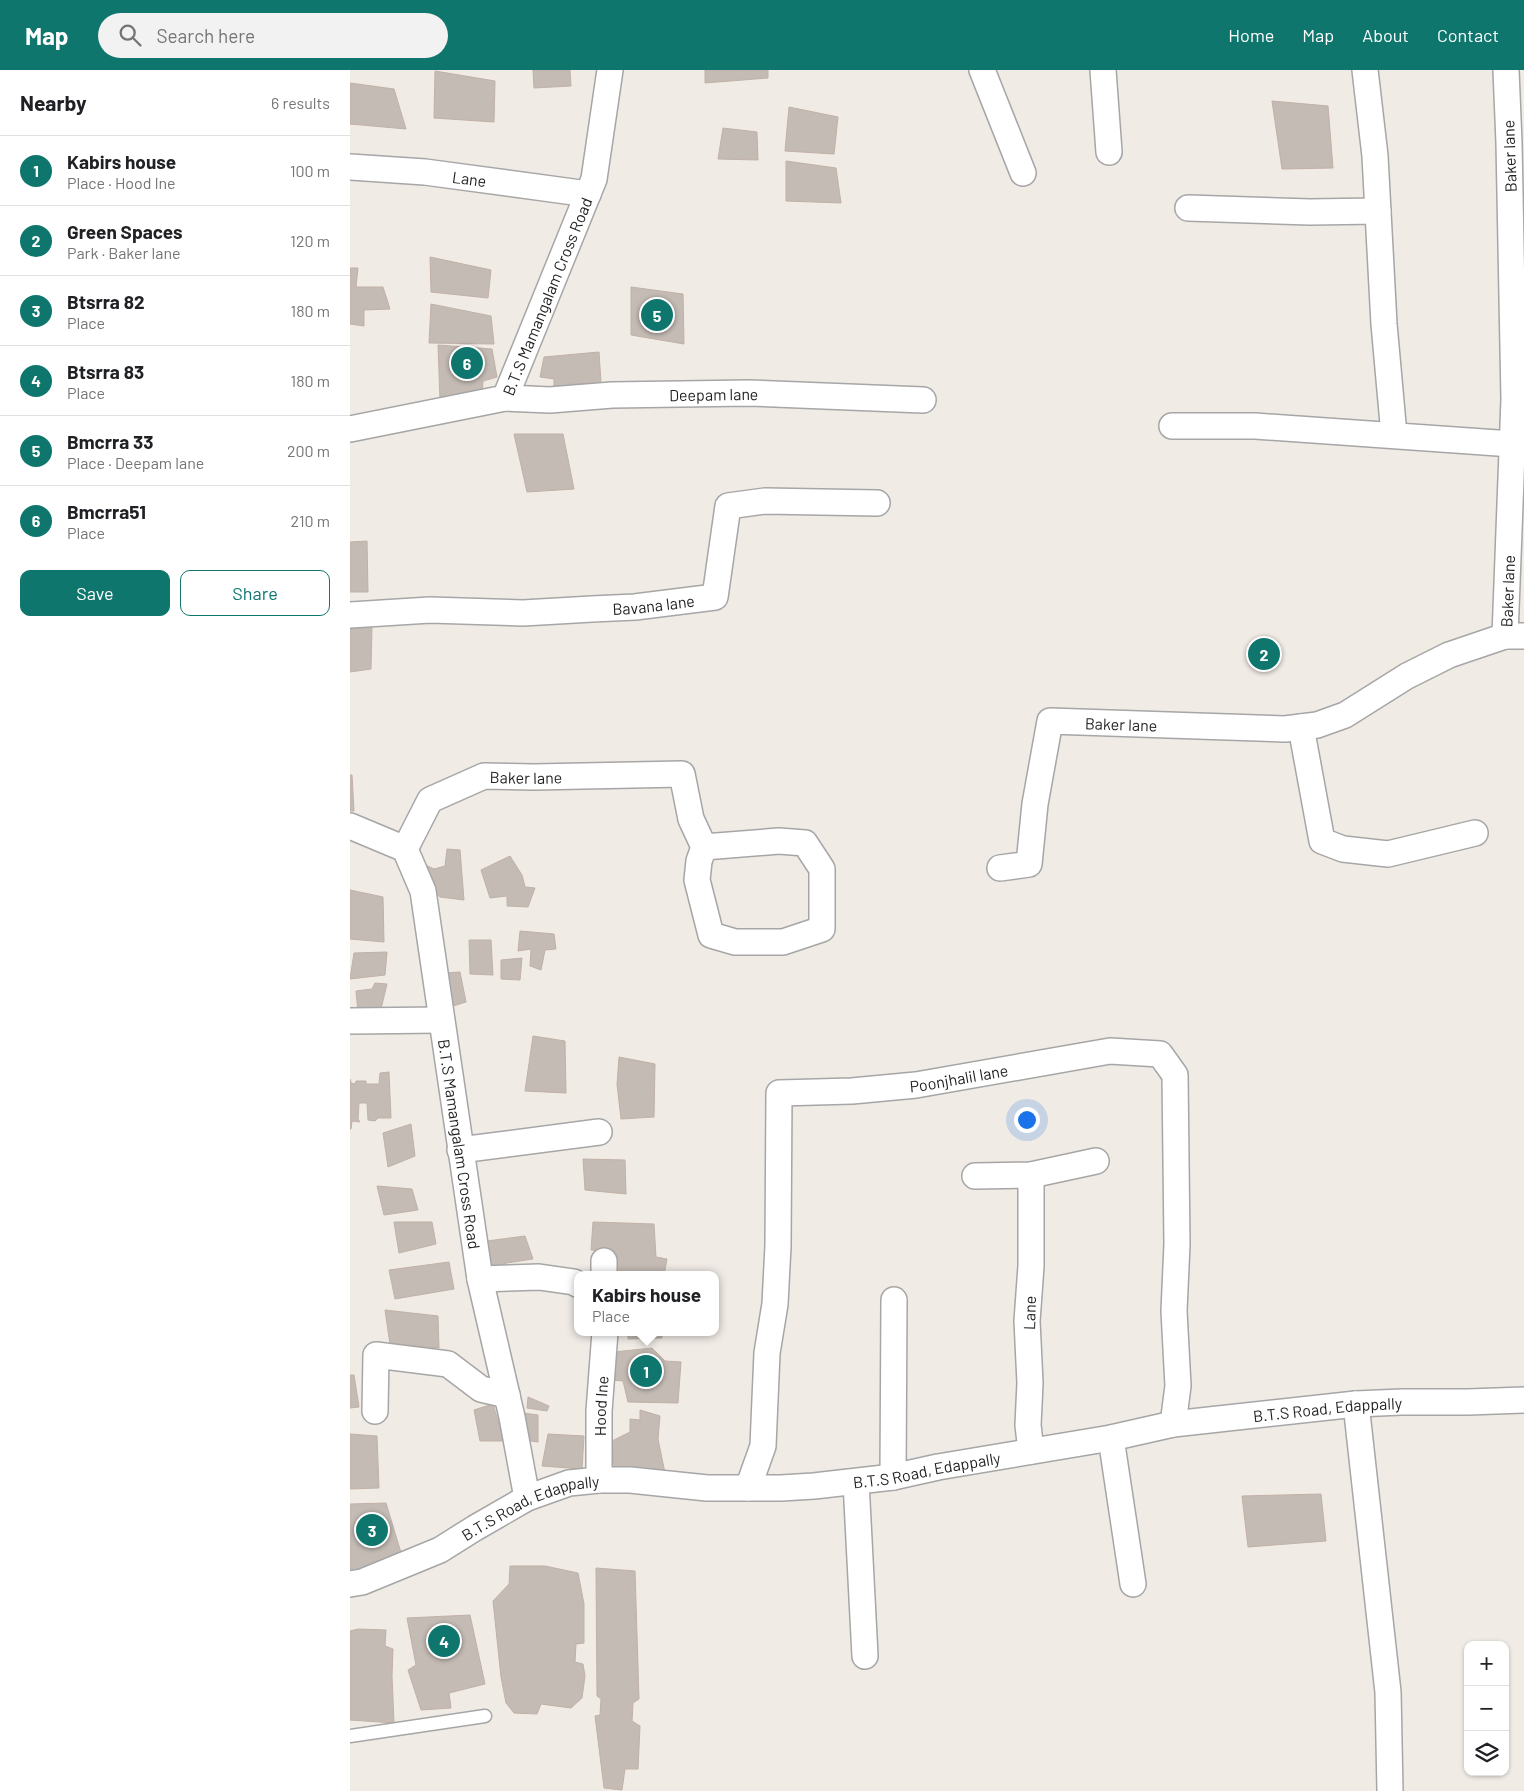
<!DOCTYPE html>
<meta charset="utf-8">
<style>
:root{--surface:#fff;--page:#f2f2f2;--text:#202124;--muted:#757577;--line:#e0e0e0;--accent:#0f766e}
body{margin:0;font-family:Barlow,sans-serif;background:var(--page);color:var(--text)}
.controls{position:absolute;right:15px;bottom:15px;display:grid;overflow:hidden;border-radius:10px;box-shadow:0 1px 4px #0004}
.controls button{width:45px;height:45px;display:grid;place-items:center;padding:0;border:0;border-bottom:1px solid var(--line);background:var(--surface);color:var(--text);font:25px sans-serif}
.you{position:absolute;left:676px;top:1049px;width:18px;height:18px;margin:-12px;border:4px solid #fff;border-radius:50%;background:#1a73e8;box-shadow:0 0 0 8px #1a73e833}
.badge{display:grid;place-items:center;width:32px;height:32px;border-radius:50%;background:var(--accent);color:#fff;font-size:16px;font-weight:700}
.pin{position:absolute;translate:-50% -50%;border:2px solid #fff;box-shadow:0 1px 5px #0006}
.popup{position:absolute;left:224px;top:1201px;width:145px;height:65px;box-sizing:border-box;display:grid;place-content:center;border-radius:10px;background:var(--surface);filter:drop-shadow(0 1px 4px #0005);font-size:16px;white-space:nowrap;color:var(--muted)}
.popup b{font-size:19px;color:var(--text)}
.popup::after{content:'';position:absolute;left:50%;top:100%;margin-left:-10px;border:10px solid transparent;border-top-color:var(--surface)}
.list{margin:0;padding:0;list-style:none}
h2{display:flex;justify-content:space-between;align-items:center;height:65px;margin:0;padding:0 20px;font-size:21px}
h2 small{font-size:16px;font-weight:400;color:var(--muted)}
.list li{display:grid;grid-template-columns:32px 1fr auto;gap:15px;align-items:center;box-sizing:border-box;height:70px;padding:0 20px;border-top:1px solid var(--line)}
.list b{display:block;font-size:19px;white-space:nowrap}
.list p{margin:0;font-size:16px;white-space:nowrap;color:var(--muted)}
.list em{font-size:16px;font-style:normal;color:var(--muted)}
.actions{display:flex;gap:10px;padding:15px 20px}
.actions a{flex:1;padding:11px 0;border:1px solid var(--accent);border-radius:10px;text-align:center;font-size:18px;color:var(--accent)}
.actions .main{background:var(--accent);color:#fff}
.icon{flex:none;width:28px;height:28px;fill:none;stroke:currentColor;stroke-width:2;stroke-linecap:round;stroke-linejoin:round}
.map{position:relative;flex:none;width:1174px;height:1721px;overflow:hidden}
header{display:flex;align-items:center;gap:30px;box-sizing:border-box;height:70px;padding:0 25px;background:var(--accent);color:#fff}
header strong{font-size:24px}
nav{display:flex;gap:28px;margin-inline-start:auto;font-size:18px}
.search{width:350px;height:45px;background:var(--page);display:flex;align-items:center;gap:12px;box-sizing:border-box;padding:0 18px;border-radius:28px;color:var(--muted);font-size:19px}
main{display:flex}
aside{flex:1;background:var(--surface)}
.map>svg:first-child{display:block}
.building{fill:#c4bbb4;stroke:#c1b1a7}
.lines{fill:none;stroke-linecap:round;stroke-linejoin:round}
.service-casing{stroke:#a6a6a6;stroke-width:15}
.minor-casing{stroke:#a6a6a6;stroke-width:28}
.service{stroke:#fff;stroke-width:12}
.minor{stroke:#fff;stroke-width:25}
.labels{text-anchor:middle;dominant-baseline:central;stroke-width:4;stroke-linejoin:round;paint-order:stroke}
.street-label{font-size:16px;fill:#1f1f1f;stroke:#fff}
</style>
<header>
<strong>Map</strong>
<div class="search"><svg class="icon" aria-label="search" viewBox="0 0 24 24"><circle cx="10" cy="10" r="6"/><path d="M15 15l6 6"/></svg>Search here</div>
<nav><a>Home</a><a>Map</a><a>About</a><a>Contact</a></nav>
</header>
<main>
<aside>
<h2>Nearby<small>6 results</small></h2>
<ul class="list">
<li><span class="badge">1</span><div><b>Kabirs house</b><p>Place · Hood lne</p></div><em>100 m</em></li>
<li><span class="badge">2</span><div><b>Green Spaces</b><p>Park · Baker lane</p></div><em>120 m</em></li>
<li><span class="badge">3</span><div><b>Btsrra 82</b><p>Place</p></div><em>180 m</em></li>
<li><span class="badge">4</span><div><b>Btsrra 83</b><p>Place</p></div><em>180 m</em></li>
<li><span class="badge">5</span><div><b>Bmcrra 33</b><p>Place · Deepam lane</p></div><em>200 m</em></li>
<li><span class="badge">6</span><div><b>Bmcrra51</b><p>Place</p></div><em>210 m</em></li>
</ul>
<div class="actions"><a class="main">Save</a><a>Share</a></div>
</aside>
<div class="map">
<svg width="1174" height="1721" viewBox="0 0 1174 1721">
<rect width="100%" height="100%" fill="#f0ebe5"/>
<path class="building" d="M183,0H220L221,16L184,18Z
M355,0H418V8L355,13Z
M85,1L145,11L144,52L84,48Z
M0,13L44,19L56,59L0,54Z
M922,31L978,36L983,98L932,99Z
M439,37L488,47L484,84L435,81Z
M373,58L407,62L408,90L368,89Z
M436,91L486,98L491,133L436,131Z
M80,187L141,200L138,228L81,222Z
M0,198H8L6,217H33L40,239L14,240V256L0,254Z
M281,217L333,224L334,274L281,265Z
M81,234L141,246L144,274L79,273Z
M88,275L142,279L147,307L133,311L132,329L90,330Z
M249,282L251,313L219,314L218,324H204V309L190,307L194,287Z
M164,364H213L224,419L177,422Z
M17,471L18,522H0V472Z
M22,555L21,599L0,602V559Z
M0,705H2L4,741H0Z
M97,779L110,780L114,830L90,827L72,811L67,791L84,799L95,796Z
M160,786L172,805L175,817L185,818L178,837L157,836V826L140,828L131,800Z
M0,820L33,827L34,872L0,869Z
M170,861L204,864L206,879L195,880L191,900L180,896L181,879L168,881Z
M119,870H141L143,905L120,904Z
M37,882L35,905L0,909L4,883Z
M172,888L170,910L151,909V890Z
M110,902L116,932L100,937L95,903Z
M25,913L37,914L31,939L8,942L6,921L22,919Z
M183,966L215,971L216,1023L175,1021Z
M269,987L305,994L304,1047L271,1049L267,1014Z
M39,1002L41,1048H28L25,1051L18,1050L17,1033H9L8,1049L10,1052L2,1051L1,1059H0V1009L1,1013L5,1014L6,1011H16V1014H29L30,1003Z
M61,1054L65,1086L38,1097L33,1063Z
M233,1089L275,1090L276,1124L235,1120Z
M27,1116L62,1119L68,1140L34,1145Z
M44,1152H82L86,1174L49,1183Z
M243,1152L304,1154L306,1187L317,1189L314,1205H267L266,1182L241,1180Z
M175,1166L183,1189L157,1193L138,1198L137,1171Z
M99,1192L104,1219L45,1229L39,1200Z
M35,1240L88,1246L89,1278L40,1274Z
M278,1262H312V1268L278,1269Z
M302,1278L315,1291L331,1292L328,1333L278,1332L273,1311L261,1310L264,1282Z
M0,1305H4L9,1337L0,1338Z
M178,1327L199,1336L197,1341L177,1338Z
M143,1334L154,1371H130L124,1340Z
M290,1340L310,1346L308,1369L315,1403L264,1397L262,1371L280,1362V1349L290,1350Z
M173,1343L188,1345V1372L174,1370Z
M0,1364L27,1366L29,1418L0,1419Z
M198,1364L234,1366L232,1399L192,1396Z
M971,1424L976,1471L898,1477L892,1426Z
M36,1433L52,1486L2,1503L0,1497V1434Z
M160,1496H195L228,1503L234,1534V1573L226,1574L225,1592L233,1594L235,1606L232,1628L221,1638L191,1634L187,1644L164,1643L156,1633L151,1607L143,1531L159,1514Z
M246,1498L285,1501L289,1629L283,1633L282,1651L290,1656L288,1699H275L272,1720L254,1718L245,1646L250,1645L251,1629L247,1626Z
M120,1545L135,1614L99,1623L101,1638L71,1640L58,1600L66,1595L57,1548Z
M8,1559L36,1560L35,1576L43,1579L42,1606L44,1653L0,1650V1561Z"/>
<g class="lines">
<defs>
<path id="service" d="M0,1666L135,1646"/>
<g id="minor">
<path d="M632,0L673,103"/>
<path d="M753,0L759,82"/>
<path d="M1015,0L1025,86L1034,254L1044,365"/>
<path id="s1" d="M0,97L75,102L238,124"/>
<path d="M838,138L960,142L1028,141"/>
<path id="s2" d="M155,328L200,330L262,325L399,323L573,330"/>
<path d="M822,356H905L1162,374L1174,373"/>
<path id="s3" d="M0,359L155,328L244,109L260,0"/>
<path id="s4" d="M0,545L80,540L173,543L242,539L285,537L365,527L378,436L415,431L527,433"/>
<path id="s5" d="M1155,566L1164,329L1159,73L1156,0"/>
<path d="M951,657L972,771L993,779L1038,784L1125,763"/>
<path id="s6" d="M0,756L55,779L73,821L130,1209L162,1347L177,1428"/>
<path id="s7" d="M55,779L80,730L134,706L184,707L332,704L341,749L354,777L429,771L455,773L472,799V859L433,872H385L361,865L347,810L349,791L354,777"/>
<path id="s8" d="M650,798L679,794L685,734L700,651L935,659L967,655L995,645L1057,606L1099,585L1155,566H1174"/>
<path d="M0,951L91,950"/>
<path d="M110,1080L249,1062"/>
<path d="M681,1105V1196L677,1251L680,1313L678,1355L681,1381"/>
<path d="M625,1106L681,1105L746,1091"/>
<path d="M254,1191V1205"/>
<path d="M130,1209L189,1207L224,1212L227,1214"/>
<path d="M1006,1334L1038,1622L1040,1721"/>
<path d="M25,1341L26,1285L98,1294L131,1319L157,1325"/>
<path d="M761,1368L783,1514"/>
<path d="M543,1407L544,1230"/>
<path id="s9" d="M249,1410V1341L255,1262"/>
<path d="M506,1412L515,1586"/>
<path id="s10" d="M398,1418L413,1376L417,1283L425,1234L428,1176L429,1023L502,1021L566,1015L760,981L810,984L825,1005L827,1174L824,1241L828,1316L823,1354"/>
<path id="s11" d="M0,1514L12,1512L90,1480L125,1458L177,1428L219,1413L249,1410H280L357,1418H431L464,1416L543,1407L588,1397L761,1368L823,1354L1006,1334L1052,1332H1118L1174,1330"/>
</g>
</defs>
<use href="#service" class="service-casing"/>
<use href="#minor" class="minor-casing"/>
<use href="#service" class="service"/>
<use href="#minor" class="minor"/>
</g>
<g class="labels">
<g class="street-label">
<text transform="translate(1159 86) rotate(-92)">Baker lane</text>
<text stroke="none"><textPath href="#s1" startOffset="120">Lane</textPath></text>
<text stroke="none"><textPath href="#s3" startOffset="268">B.T.S Mamangalam Cross Road</textPath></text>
<text stroke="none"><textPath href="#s2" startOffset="209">Deepam lane</textPath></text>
<text stroke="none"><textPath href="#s5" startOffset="45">Baker lane</textPath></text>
<text stroke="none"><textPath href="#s4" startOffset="304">Bavana lane</textPath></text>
<text stroke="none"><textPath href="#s8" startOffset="245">Baker lane</textPath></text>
<text stroke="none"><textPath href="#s7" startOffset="156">Baker lane</textPath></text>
<text stroke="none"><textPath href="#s10" startOffset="579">Poonjhalil lane</textPath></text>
<text stroke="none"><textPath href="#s6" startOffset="361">B.T.S Mamangalam Cross Road</textPath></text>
<text transform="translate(679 1243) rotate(-88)">Lane</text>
<text stroke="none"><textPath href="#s9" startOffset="74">Hood lne</textPath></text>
<text stroke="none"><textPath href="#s11" startOffset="1008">B.T.S Road, Edappally</textPath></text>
<text stroke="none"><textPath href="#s11" startOffset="602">B.T.S Road, Edappally</textPath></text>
<text stroke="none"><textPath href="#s11" startOffset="198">B.T.S Road, Edappally</textPath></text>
</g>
</g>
</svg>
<div class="controls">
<button>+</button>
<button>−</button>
<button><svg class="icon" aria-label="layers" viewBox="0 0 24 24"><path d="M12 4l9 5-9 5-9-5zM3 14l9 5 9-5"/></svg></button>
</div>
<div class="you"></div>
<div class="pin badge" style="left:296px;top:1301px">1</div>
<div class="popup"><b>Kabirs house</b>Place</div>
<div class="pin badge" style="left:914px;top:584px">2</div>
<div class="pin badge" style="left:22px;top:1460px">3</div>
<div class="pin badge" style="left:94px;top:1571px">4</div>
<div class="pin badge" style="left:307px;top:245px">5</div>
<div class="pin badge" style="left:117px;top:293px">6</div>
</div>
</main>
